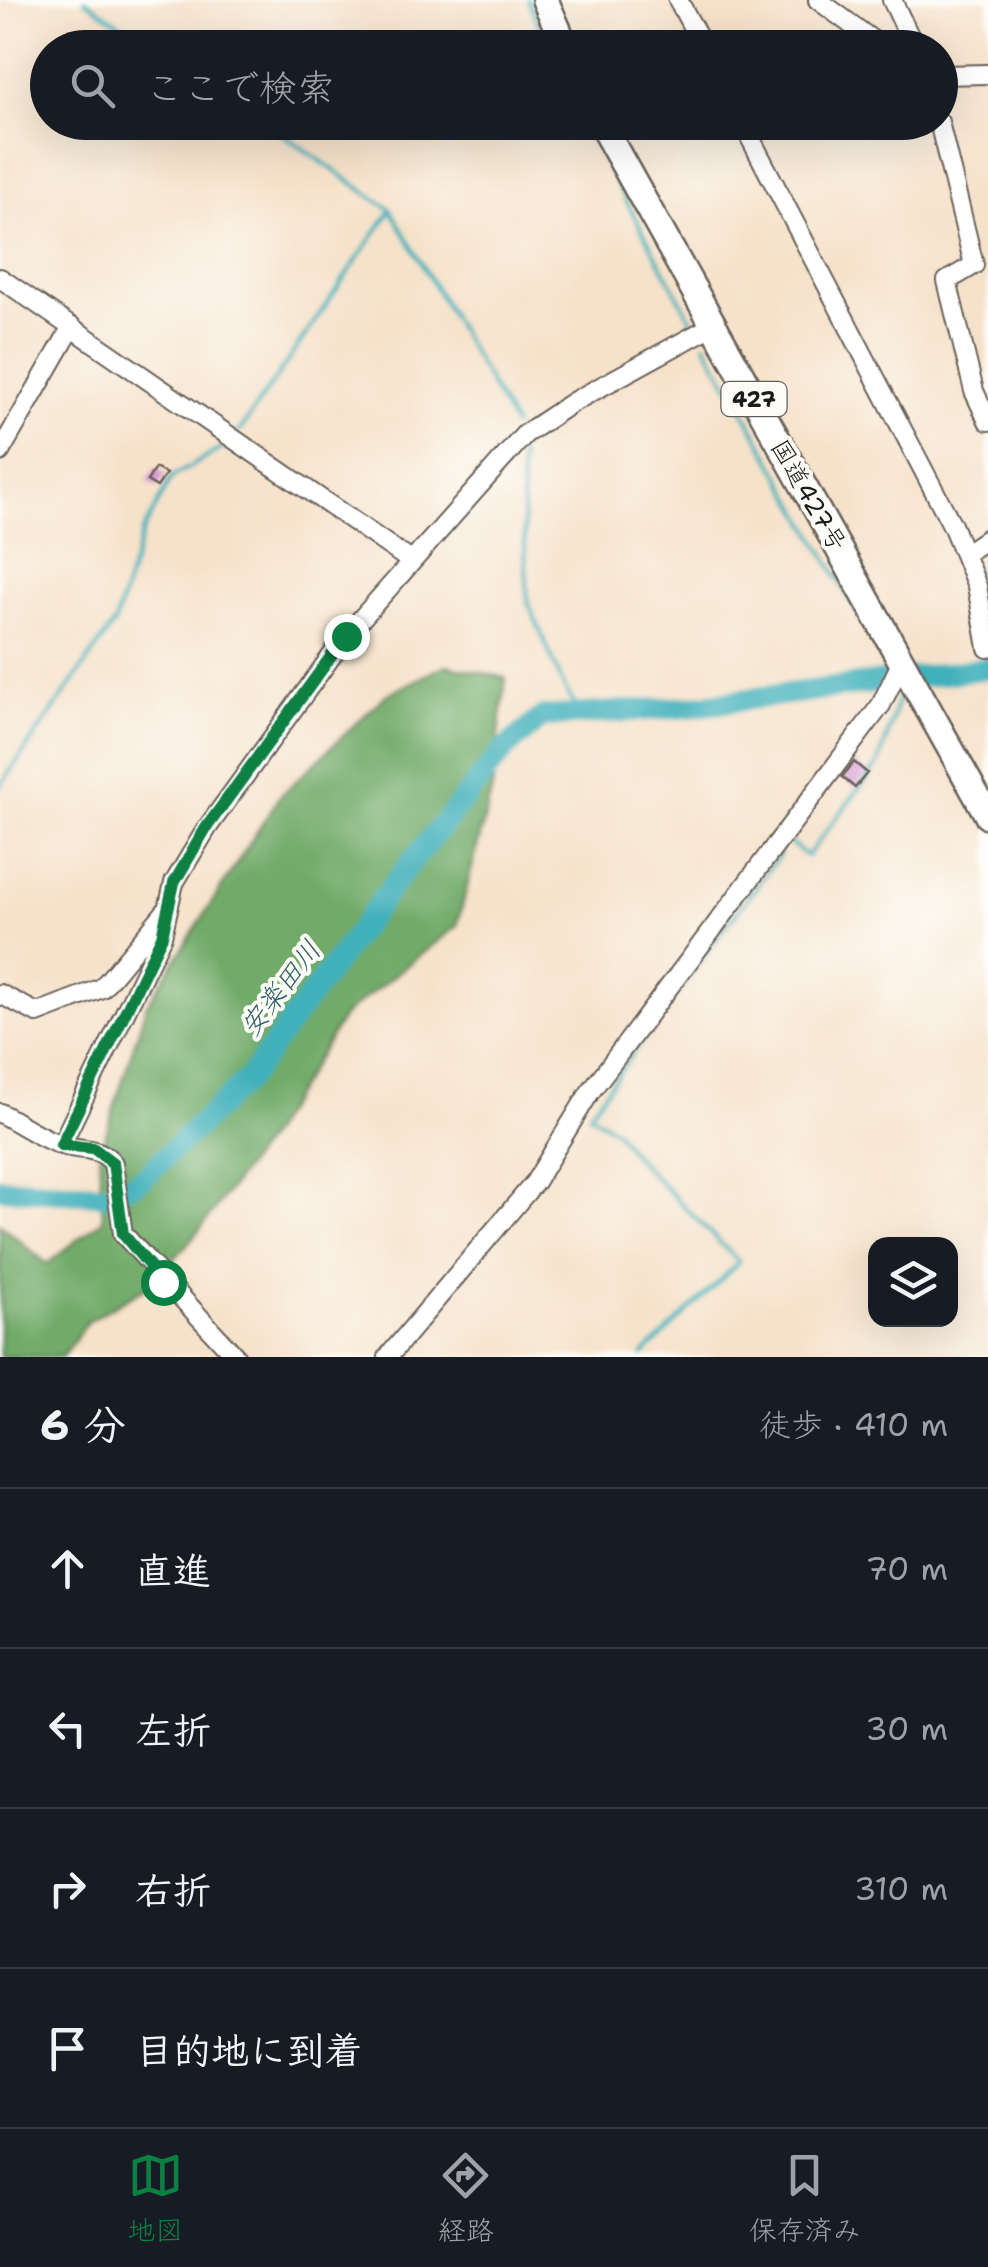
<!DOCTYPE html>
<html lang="ja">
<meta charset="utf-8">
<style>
:root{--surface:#171b24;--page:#242831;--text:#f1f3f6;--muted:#9ea1a6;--line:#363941;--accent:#0b8043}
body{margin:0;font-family:"Shantell Sans","Klee One",sans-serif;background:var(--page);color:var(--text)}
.controls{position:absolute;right:30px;bottom:30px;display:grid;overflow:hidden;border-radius:20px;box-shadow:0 10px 40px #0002}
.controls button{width:90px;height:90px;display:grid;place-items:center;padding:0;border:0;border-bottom:2px solid var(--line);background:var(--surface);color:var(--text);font:50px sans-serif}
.stop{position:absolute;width:30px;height:30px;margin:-22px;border:8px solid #0b8043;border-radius:50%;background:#fff}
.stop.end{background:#0b8043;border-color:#fff;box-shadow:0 2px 10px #0008}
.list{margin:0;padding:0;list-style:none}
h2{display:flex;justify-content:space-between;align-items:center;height:130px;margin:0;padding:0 40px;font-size:42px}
h2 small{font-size:32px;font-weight:400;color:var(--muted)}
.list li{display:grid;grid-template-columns:65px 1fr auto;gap:30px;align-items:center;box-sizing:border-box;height:160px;padding:0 40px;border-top:2px solid var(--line)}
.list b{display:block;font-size:38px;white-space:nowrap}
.list em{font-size:32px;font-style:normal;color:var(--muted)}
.icon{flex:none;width:55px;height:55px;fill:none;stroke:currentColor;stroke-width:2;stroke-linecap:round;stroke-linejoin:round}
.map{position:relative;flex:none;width:988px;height:1357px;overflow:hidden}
.search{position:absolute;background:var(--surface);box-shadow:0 10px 40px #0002;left:30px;right:30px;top:30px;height:110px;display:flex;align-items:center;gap:25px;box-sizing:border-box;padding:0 35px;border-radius:55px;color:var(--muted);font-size:38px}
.sheet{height:770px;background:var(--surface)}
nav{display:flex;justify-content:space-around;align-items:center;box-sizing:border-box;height:140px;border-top:2px solid var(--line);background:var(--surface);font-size:28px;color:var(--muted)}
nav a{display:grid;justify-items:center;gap:5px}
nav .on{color:var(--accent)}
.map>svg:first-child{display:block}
.forest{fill:#71aa69;stroke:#466342;stroke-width:2.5}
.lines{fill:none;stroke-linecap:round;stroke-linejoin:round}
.stream{stroke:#40b0bb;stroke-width:4}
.river{stroke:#40b0bb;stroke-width:22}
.building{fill:#d798d3}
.minor-casing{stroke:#686159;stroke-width:22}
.highway-casing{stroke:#686159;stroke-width:30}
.minor{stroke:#fff;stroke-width:18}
.highway{stroke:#fff;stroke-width:25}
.route{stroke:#0b8043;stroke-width:12}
.labels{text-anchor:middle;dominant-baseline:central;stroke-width:8;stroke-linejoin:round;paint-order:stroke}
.shield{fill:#fdfcf7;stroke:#605f5e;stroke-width:2.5}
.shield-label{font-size:22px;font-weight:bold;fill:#1c1c1c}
.street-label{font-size:25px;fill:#1c1c1c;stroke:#fdfcf7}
.water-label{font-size:28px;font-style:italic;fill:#2c5f64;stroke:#fdfcf7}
</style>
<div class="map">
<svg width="988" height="1357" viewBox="0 0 988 1357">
<rect width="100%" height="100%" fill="#fdfcf7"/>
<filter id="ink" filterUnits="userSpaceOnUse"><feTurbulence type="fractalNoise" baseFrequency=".01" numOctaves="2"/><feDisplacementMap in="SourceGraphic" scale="20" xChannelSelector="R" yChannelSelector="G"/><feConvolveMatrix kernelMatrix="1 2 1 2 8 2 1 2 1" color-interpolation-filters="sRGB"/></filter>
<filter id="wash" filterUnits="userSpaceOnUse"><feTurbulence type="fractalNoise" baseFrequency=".0048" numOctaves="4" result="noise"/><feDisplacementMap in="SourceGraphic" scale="40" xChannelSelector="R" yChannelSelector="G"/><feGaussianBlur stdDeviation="2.25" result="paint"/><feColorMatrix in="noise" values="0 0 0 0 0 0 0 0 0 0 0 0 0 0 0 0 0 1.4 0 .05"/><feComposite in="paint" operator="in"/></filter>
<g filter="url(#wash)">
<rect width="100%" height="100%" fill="#f6e2ca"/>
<path class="forest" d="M446,665L506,678L492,789L457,926L344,1015L271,1132L204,1224L155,1282L88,1321L62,1357H0V1224L47,1264L103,1220L99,1156L146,1006L279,797L386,695Z"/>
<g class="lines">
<path class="stream" d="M85,0L154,48
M528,0L548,48
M265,122L391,210L514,426
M583,122L692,321
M705,343L890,670
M239,432L391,210
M520,454L528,602L565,689L579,711
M978,572L988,563
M0,786L115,622L143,531L172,477L231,443
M789,842L807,856L879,763L902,687
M681,987L780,854
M643,1355L739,1262L635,1157L615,1130L589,1114L670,1002"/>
<path class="river" d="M0,1188L112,1195L143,1178L248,1079L399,877L505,749L542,717L688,707L988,668"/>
</g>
<g id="blocks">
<path class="building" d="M155,468L166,474L157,487L147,481Z
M854,762L867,773L855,788L842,777Z"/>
</g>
</g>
<g filter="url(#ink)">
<use href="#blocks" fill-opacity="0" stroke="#686159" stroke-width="2.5"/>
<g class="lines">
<defs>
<path id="minor" d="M678,0L704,48
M818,0L883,48
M892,0L915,48
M940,75L988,74
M742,122L952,525L977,586L988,648
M939,122L974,265L947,281L974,391L988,421
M0,278L411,561
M0,452L72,327
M964,554L988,538
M0,994L37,1013L102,988L165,912
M0,1113C19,1123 39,1137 59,1144C80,1152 97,1144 113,1163L123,1234L236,1357
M61,1145L162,936L174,883L207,828L346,636L525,434L573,402L712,326
M388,1357L535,1182L590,1092L881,705L903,659"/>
<path id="highway" d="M545,0L566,48
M600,122L988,816"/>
</defs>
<use href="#minor" class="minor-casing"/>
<use href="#highway" class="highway-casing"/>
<use href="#minor" class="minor"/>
<use href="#highway" class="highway"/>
</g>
</g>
<g class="lines" filter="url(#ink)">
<path class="route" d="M163,1282L123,1234L113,1163L93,1148L61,1145L162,936L174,883L206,828L346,636"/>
</g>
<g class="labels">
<rect class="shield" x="721.5" y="382" width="65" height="34" rx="8"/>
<g class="shield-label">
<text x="754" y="399">427</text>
</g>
<g class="street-label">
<text transform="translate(809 495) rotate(60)">国道427号</text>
</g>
<g class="water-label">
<text transform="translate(280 988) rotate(-52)">安楽田川</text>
</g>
</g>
</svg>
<div class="controls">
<button><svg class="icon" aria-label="layers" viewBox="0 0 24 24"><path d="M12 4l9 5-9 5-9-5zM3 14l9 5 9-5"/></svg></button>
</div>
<div class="stop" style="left:163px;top:1282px"></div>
<div class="stop end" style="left:346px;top:636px"></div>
<div class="search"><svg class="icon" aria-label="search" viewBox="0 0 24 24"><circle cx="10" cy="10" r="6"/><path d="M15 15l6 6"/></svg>ここで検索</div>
</div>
<section class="sheet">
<h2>6 分<small>徒歩 · 410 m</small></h2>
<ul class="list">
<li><svg class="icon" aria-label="ahead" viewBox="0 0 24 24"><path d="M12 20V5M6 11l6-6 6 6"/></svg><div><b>直進</b></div><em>70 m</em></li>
<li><svg class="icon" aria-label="left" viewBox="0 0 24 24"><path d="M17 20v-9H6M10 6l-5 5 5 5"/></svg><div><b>左折</b></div><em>30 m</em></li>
<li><svg class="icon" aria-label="right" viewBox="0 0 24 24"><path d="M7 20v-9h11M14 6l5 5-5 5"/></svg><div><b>右折</b></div><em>310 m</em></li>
<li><svg class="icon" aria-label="arrive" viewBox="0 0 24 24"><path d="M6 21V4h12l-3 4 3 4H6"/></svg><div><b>目的地に到着</b></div></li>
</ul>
</section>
<nav>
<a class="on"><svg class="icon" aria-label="map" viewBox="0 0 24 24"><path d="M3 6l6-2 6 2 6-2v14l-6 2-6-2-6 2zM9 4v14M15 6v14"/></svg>地図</a>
<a><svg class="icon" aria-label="directions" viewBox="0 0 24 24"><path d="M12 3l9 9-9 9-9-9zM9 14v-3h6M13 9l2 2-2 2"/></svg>経路</a>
<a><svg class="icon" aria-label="saved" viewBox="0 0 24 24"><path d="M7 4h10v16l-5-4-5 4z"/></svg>保存済み</a>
</nav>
